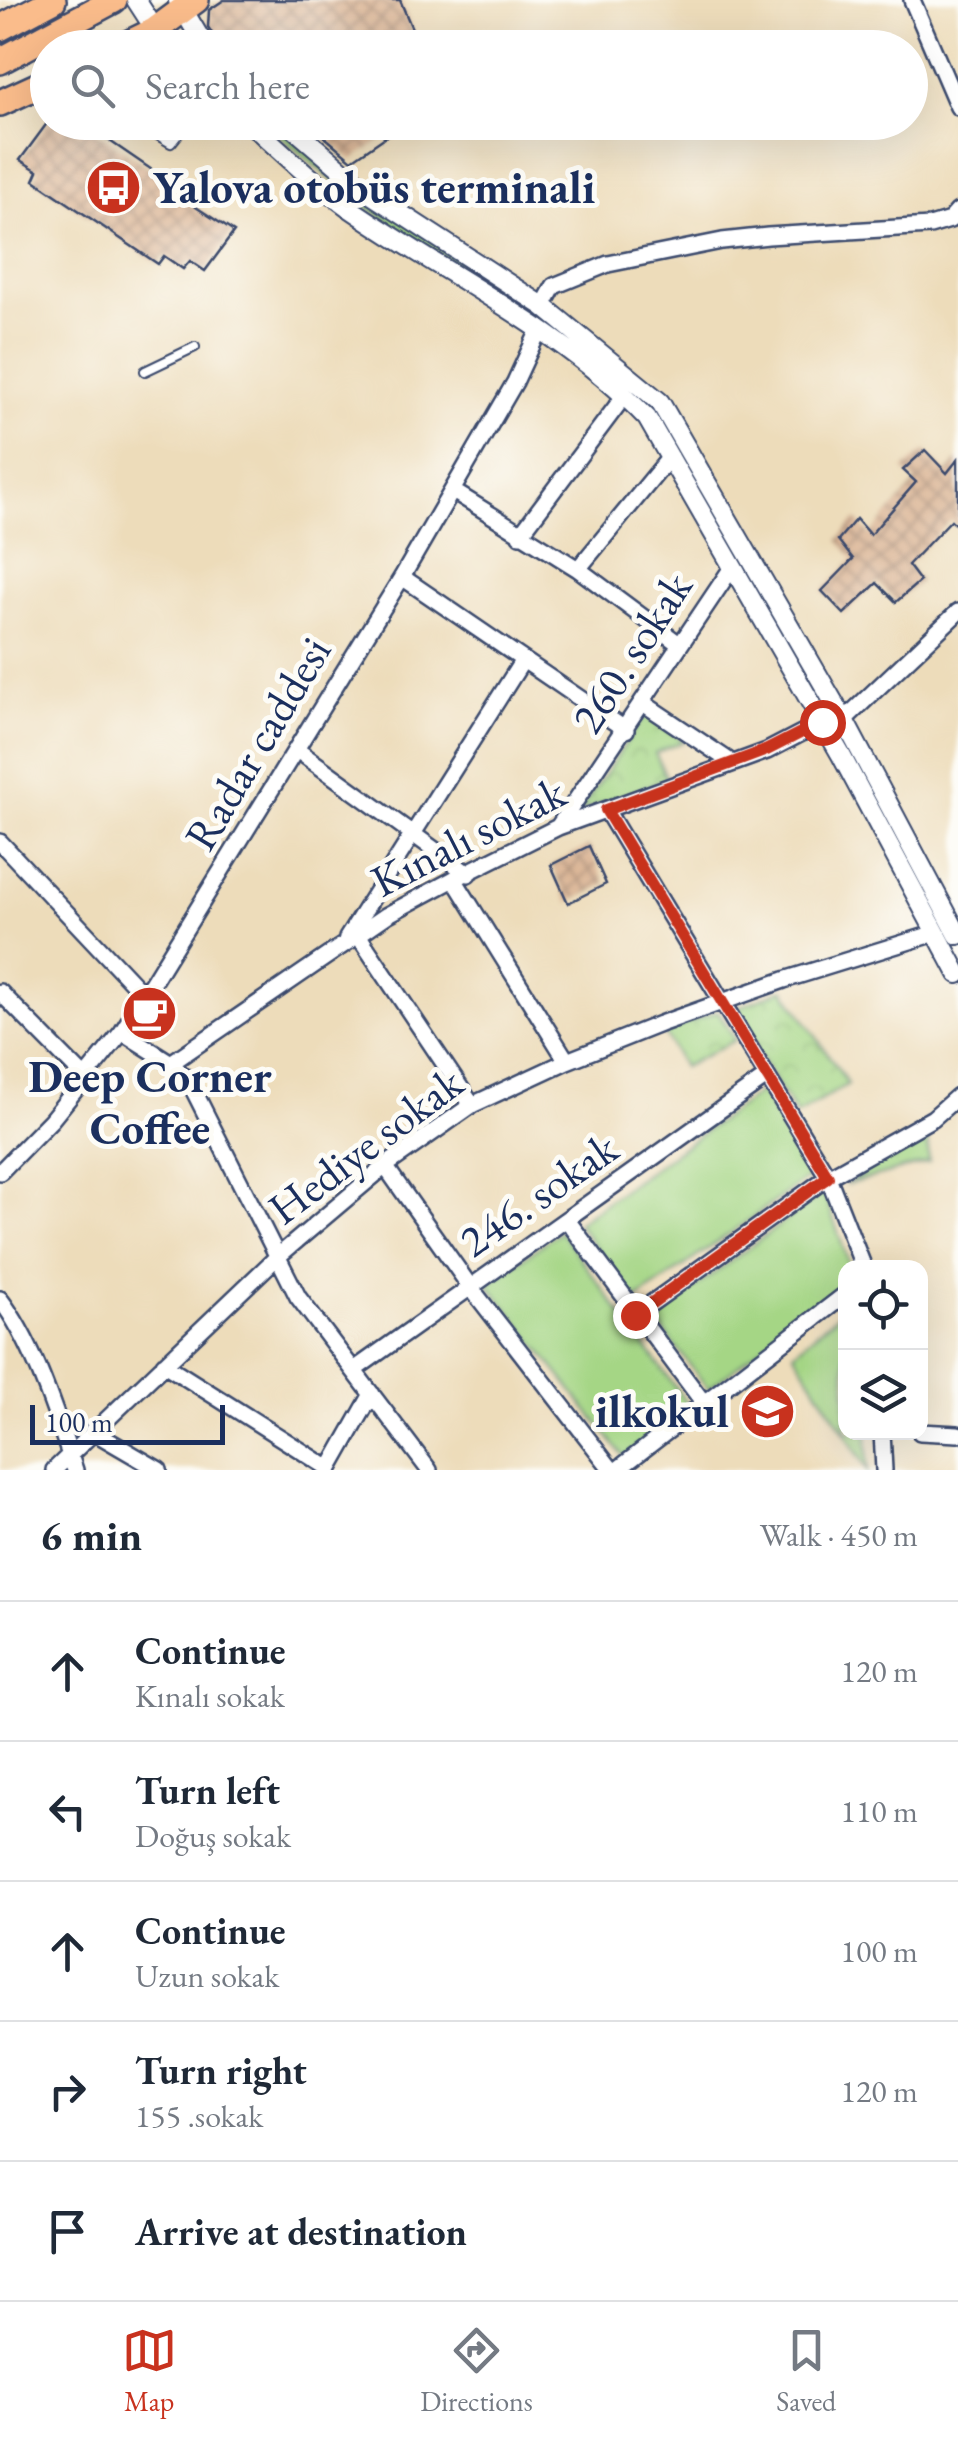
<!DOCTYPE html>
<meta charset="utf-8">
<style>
:root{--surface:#fff;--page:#f6f6f7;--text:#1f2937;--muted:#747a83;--line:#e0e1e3;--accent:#c8321e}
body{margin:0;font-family:"EB Garamond",serif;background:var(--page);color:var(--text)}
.controls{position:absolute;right:30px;bottom:30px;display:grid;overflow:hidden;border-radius:20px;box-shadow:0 10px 40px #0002}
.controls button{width:90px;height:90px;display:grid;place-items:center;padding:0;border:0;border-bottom:2px solid var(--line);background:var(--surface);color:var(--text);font:50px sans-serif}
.scale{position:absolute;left:30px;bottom:25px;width:195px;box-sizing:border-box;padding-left:10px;border:5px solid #1b2f5e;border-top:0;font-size:28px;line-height:35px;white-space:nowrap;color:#1b2f5e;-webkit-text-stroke:8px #fdfcf7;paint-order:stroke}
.stop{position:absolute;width:30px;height:30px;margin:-22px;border:8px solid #c8321e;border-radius:50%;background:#fff}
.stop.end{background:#c8321e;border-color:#fff;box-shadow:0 2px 10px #0008}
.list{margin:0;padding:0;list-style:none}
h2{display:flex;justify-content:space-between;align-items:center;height:130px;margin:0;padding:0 40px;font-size:42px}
h2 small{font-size:32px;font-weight:400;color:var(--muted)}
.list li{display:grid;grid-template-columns:65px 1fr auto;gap:30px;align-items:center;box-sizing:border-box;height:140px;padding:0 40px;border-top:2px solid var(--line)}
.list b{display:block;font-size:38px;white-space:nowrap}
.list p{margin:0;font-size:32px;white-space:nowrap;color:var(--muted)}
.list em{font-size:32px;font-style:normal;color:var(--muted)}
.icon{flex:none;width:55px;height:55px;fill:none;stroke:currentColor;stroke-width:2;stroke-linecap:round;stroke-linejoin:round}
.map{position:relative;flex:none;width:958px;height:1470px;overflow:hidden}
.search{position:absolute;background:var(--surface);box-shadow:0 10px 40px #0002;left:30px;right:30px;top:30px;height:110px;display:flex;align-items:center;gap:25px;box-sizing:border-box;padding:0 35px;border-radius:55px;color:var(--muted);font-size:38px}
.sheet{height:830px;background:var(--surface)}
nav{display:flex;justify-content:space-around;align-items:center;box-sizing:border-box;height:140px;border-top:2px solid var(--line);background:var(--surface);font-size:28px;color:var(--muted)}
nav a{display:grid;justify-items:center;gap:5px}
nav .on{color:var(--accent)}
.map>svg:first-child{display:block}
.grass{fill:#a5d685;stroke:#608272;stroke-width:2.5}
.park{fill:url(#park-crowns);stroke:#608272;stroke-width:2.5}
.building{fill:url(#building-cross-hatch)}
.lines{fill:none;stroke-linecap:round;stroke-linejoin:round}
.service-casing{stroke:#3a496c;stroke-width:12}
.minor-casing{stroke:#3a496c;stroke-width:20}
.tertiary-casing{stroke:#3a496c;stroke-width:22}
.trunk-casing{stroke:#3a496c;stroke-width:30}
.service{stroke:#fff;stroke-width:8}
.minor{stroke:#fff;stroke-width:15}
.tertiary{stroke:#fff;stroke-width:18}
.trunk{stroke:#fabc8b;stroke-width:25}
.route{stroke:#c8321e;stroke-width:12}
.labels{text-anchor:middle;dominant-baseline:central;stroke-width:10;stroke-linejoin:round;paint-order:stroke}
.poi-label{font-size:45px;font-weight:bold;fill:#1b2f5e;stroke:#fdfcf7;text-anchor:start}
.street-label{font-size:45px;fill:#1b2f5e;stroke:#fdfcf7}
</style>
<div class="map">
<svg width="958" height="1470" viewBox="0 0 958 1470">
<defs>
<pattern id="park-crowns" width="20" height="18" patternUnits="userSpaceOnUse" patternTransform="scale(2.5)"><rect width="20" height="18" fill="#a5d685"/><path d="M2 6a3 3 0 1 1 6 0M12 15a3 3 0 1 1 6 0" fill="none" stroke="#8db875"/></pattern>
<pattern id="building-cross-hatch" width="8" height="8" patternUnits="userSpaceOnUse" patternTransform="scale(2.5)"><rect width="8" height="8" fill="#dbb696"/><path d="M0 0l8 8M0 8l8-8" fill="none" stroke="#b1947e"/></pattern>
</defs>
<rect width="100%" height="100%" fill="#fdfcf7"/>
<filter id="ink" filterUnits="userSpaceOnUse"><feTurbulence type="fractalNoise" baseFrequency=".01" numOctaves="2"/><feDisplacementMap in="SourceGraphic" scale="20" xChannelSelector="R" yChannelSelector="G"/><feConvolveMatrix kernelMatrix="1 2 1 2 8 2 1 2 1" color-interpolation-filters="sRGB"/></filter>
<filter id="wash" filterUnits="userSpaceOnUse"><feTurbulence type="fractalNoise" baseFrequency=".0048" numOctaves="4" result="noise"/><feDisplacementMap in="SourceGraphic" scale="40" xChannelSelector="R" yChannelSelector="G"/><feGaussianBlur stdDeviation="2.25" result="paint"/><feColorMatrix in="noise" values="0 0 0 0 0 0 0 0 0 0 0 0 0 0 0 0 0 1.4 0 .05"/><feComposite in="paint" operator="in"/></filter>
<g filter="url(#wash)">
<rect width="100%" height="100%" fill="#eddcba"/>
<path class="grass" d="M264,123H276L335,173L531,306L529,309L359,203Z
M761,1091L812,1175L636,1300L577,1223Z
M824,1192L850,1267L846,1268L845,1283L708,1389L654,1318Z
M560,1231L687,1403L624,1457L488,1284Z
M845,1308L846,1432L867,1433L868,1470L794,1352Z"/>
<path class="park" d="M645,715L684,741L655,753L667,779L579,812Z
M784,989L848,1084L796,1115L731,1010Z
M718,1011L735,1040L683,1067L664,1032Z
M927,1130L929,1162L845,1185Z"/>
<g id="blocks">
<path class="building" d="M224,0H400L420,48H221L208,27L209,10Z
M48,122H82L199,202L196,207L234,232L205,271L190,261L183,269L164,256L158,264L34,180L38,171L20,160Z
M307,122H407L352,160Z
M925,450L947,473L958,459V527L951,520L908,565L920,581L896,602L877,583L844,614L822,591L853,559L838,540L856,519L870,535L916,482L903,470Z
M589,846L606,884L568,903L551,865Z"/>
</g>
</g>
<g filter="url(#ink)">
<use href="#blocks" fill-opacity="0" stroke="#3a496c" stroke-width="2.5"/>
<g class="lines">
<defs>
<path id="service" d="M161,122L156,134L171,143L188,122
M145,371L195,347"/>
<path id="minor" d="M912,0L958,107
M543,306L554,286L608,264L722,241L768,236L930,226L950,220L958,211
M453,491L578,569L679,644
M520,535L625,395
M578,569L670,457
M402,577L626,730
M643,703L731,762
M844,720L958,612
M297,750L468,874
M606,810L828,1177L864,1268
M558,827L733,566
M0,842L144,995
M454,879L567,1061
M358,935L472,1105
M347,938L523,660
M0,992L86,1079
M122,1032L171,1063L190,1083L298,1297L429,1470
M171,1063L387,915L454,879L558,827L767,751L823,722
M385,1166L471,1288L612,1470
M0,1172L51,1120L122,1032L402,577L515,382L540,328
M567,1220L703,1402
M0,1299C35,1345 56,1415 75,1470
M635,1315L828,1177L933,1118L958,1096
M164,1364L330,1469
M354,1370L765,1078
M92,1431L159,1470
M882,1432L884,1470
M920,1432L958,1434
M54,1470L276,1258L385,1166L472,1105L567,1061L660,1024L784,980L936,933
M329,1470L372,1394
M617,1470L846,1294"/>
<path id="tertiary" d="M136,0L167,48
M178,1L206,48
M249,122C281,151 313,182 348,207C449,277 561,329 647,418L841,755L958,974
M286,122L369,193L543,306L660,402L844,720L958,935"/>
<path id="trunk" d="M0,28L53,0
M119,48L154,31L196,0
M0,61L114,0
M0,103L48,81"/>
</defs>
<use href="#service" class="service-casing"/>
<use href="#minor" class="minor-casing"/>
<use href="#tertiary" class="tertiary-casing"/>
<use href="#trunk" class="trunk-casing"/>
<use href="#service" class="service"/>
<use href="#minor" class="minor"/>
<use href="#tertiary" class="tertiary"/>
<use href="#trunk" class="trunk"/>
</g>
</g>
<g class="lines" filter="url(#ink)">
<path class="route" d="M635,1315L828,1177L606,810L767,750L822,722"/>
</g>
<defs>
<symbol id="bus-disc" viewBox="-11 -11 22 22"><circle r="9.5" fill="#c8321e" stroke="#fdfcf7"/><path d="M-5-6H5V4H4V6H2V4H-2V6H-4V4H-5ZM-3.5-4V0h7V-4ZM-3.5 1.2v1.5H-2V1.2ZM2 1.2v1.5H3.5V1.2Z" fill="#fff"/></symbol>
<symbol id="cafe-disc" viewBox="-11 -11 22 22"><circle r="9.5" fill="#c8321e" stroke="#fdfcf7"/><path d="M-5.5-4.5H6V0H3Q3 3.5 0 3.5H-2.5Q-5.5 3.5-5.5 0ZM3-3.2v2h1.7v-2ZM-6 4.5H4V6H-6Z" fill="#fff"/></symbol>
<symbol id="school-disc" viewBox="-11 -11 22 22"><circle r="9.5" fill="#c8321e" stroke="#fdfcf7"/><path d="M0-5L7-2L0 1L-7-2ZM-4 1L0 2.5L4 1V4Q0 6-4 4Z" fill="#fff"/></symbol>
</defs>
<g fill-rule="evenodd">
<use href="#bus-disc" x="82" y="156" width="63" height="63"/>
<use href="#cafe-disc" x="118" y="982" width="63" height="63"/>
<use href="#school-disc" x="736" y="1380" width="63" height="63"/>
</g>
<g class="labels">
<g class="poi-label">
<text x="153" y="187">Yalova otobüs terminali</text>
<text x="150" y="1076" text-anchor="middle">Deep Corner<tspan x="150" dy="52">Coffee</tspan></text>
<text x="729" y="1411" text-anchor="end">ilkokul</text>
</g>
<g class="street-label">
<text transform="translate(631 652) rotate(-57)">260. sokak</text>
<text transform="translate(257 743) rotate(-59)">Radar caddesi</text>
<text transform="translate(468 836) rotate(-27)">Kınalı sokak</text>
<text transform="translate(365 1145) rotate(-37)">Hediye sokak</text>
<text transform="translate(538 1194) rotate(-35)">246. sokak</text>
</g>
</g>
</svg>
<div class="controls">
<button><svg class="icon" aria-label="locate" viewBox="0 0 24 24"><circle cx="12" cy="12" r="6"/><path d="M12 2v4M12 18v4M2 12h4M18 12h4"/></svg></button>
<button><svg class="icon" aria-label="layers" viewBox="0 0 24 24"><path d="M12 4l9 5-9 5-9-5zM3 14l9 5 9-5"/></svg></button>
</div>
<div class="scale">100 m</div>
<div class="stop" style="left:822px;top:722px"></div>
<div class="stop end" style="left:635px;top:1315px"></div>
<div class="search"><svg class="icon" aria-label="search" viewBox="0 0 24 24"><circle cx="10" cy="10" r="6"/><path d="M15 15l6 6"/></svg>Search here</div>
</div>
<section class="sheet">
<h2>6 min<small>Walk · 450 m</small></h2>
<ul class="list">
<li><svg class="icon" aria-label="ahead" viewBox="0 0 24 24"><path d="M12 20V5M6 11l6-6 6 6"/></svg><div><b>Continue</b><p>Kınalı sokak</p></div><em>120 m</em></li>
<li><svg class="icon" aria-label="left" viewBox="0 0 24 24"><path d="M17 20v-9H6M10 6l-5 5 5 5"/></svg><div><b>Turn left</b><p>Doğuş sokak</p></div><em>110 m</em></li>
<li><svg class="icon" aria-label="ahead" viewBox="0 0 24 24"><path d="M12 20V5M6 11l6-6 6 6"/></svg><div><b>Continue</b><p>Uzun sokak</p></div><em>100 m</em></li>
<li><svg class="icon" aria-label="right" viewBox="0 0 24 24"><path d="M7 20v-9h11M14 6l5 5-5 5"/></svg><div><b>Turn right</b><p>155 .sokak</p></div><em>120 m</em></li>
<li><svg class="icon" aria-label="arrive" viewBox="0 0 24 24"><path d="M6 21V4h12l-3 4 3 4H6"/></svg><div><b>Arrive at destination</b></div></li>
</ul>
</section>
<nav>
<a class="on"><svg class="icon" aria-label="map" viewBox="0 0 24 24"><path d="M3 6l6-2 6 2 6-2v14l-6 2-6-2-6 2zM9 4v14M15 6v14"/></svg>Map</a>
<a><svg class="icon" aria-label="directions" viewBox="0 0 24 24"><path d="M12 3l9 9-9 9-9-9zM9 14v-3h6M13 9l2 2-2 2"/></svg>Directions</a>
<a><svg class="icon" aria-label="saved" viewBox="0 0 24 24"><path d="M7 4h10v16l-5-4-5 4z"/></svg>Saved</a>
</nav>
